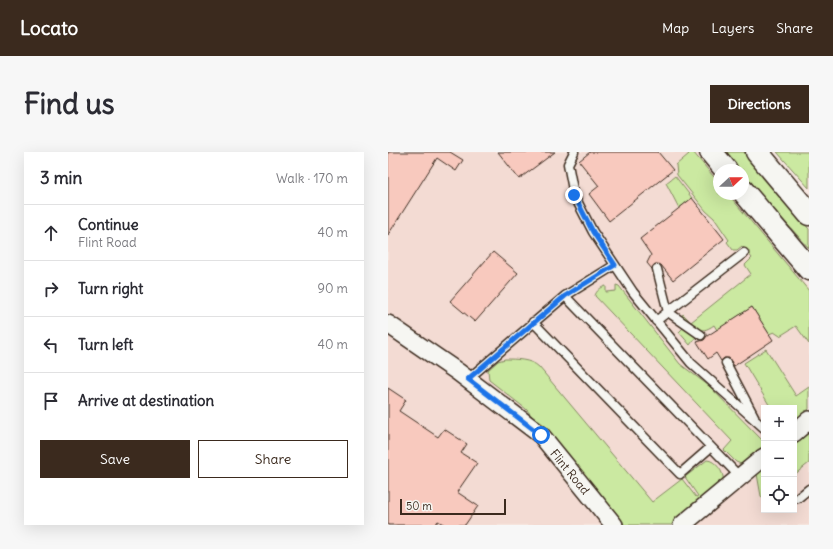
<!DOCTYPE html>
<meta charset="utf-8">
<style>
:root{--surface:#fff;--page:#f7f7f7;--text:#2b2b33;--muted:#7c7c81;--line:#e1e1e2;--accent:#3b2a1e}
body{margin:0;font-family:Delius,sans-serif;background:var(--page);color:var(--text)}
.controls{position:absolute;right:12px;bottom:12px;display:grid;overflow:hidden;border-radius:0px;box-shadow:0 4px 16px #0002}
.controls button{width:36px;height:36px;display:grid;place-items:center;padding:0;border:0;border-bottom:1px solid var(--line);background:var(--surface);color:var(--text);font:20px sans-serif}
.compass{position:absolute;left:325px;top:12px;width:36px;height:36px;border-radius:50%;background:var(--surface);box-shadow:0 4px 16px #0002;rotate:68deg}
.scale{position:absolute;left:12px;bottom:10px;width:106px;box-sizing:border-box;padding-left:4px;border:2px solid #3b2a1e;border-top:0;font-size:11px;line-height:14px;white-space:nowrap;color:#3b2a1e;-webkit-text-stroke:3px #f6f6f2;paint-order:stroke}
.stop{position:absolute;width:12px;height:12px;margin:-9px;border:3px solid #1a73e8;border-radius:50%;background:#fff}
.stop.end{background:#1a73e8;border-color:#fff;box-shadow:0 1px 4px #0008}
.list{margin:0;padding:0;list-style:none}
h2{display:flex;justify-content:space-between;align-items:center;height:52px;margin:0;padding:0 16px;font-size:17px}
h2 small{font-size:13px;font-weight:400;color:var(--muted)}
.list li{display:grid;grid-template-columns:26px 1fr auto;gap:12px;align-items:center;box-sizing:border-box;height:56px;padding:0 16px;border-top:1px solid var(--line)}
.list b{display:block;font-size:15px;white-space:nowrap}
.list p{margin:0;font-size:13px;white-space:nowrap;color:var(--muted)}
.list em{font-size:13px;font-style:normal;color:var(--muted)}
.actions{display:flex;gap:8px;padding:12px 16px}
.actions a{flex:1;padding:9px 0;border:1px solid var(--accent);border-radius:0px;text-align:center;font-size:14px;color:var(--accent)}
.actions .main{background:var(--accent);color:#fff}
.icon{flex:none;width:22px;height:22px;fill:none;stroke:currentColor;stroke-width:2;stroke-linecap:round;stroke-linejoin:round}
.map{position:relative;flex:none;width:421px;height:373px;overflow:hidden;border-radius:0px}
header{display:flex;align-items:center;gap:24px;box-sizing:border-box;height:56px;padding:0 20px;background:var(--accent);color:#fff}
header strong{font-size:19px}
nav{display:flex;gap:22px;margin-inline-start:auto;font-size:14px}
.intro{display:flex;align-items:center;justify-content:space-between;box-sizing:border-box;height:96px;padding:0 24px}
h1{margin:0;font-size:28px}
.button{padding:10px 18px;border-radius:0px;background:var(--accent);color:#fff;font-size:14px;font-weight:700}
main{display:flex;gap:24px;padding:0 24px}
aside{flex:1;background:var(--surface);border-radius:0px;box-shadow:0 4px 16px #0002}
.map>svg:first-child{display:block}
.built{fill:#f3dbd3;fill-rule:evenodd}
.green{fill:#cbe9a1;stroke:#838a60}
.building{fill:#f8c9be;stroke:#3b2a1e}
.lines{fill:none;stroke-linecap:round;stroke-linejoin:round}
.lane-casing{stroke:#3b2a1e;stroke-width:11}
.street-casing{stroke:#3b2a1e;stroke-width:20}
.secondary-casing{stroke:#3b2a1e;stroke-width:25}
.lane{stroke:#f6f6f2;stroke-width:8}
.street{stroke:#f6f6f2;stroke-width:17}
.secondary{stroke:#f6f6f2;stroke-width:22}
.route{stroke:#1a73e8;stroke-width:5}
.labels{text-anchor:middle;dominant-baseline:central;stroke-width:3;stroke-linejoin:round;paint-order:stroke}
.street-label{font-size:12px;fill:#3b2a1e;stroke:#f6f6f2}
</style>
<header>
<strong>Locato</strong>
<nav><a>Map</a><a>Layers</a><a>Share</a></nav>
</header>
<div class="intro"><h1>Find us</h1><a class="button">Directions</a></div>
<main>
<aside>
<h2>3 min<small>Walk · 170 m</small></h2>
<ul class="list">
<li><svg class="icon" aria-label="ahead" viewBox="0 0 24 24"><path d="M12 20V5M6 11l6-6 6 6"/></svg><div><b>Continue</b><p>Flint Road</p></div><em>40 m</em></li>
<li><svg class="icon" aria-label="right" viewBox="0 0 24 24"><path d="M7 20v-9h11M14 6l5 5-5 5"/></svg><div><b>Turn right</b></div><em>90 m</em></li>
<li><svg class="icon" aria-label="left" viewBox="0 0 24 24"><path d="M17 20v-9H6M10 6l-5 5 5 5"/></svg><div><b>Turn left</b></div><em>40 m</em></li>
<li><svg class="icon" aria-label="arrive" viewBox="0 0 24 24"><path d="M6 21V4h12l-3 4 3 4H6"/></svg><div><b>Arrive at destination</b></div></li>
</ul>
<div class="actions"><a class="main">Save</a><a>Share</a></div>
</aside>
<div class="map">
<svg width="421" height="373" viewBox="0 0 421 373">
<rect width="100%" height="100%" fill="#f7e8e2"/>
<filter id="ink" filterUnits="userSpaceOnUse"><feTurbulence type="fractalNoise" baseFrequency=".025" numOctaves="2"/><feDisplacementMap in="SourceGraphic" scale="8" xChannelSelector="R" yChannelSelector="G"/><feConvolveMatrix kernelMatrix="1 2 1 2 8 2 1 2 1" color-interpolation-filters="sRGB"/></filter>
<g filter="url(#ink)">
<path class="built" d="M0,0H308L331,28V42H343L421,137V373H0ZM376,256H406V358H376Z"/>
<path class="green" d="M299,0H305L331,31V42H340L421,139V192L408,174L392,184L386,180L381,182L364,155L329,178L326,173C311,184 306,175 292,166L295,162L303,170L363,122L357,113L364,106L354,94L349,98H345L339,90L341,88L326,66L318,59L289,23L288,13L301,2Z
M335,0H356L421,77V96L355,24V18H350Z
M389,0H421V36Z
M287,24L304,46L291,56L278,31Z
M228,133L231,134L292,212L321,234L376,290V295L360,309L353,312L348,310L336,298L344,289L207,144C208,139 213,135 218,134V140L228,139Z
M295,176L308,185L302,193L291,180Z
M378,197L408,244L421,235V257L406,270V256H383L356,211Z
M117,207C127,207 143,207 151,215L264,350L294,327L308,345L310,344L297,325L319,308C327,308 337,321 335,329L283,373H236L138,257L101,228L100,218L110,209Z
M421,281V311L406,323V293Z
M376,317V348L373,344L369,322Z"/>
<path class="building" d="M0,0H62L75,8L68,19L49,6L0,83Z
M110,0H167L131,27Z
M202,0H270L285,18L221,69L201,42L211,34L191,9Z
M304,46L336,87L285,128L273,113L267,112L264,117L259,111L263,103L252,87Z
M105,100L130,121L87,170L62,149Z
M364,155L385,188L346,214L341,206H336L333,209L328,201L320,207L309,190L316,188L319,184Z
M0,236L18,248L11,259L50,285L56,277L79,292L73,301L89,311L69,340L90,354L77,373H57L50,369L47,373H0Z"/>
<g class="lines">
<defs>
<path id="lane" d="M186,0L180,12L186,43L205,80L245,140L303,211L376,276
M269,117L280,160L313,183
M177,144L352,325
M268,169L356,101
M145,170L292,322L323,295
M338,211L366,264
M80,227L177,144L227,113
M410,346L421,337"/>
<g id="street">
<path id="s1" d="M0,172L70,220L153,283L226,373"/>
<path d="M406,281L421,268"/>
<path d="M294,373L376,305"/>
</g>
<path id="secondary" d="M323,0L338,18
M369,0L421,62
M355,39L421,117"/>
</defs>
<use href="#lane" class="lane-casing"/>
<use href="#street" class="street-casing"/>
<use href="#secondary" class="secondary-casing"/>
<use href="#lane" class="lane"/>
<use href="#street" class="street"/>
<use href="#secondary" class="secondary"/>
</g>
</g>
<g class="lines" filter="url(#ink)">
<path class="route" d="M153,283L80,227L177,144L227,113L205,80L186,43"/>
</g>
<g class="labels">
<g class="street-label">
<text stroke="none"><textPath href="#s1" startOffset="236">Flint Road</textPath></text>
</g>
</g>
</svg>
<div class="controls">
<button>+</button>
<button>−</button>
<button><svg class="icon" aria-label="locate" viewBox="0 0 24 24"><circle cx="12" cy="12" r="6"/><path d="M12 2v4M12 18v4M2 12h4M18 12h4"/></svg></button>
</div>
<svg class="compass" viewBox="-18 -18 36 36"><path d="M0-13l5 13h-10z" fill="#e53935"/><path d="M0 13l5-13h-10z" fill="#7c7c81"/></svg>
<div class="scale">50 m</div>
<div class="stop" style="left:153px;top:283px"></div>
<div class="stop end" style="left:186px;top:43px"></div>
</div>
</main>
